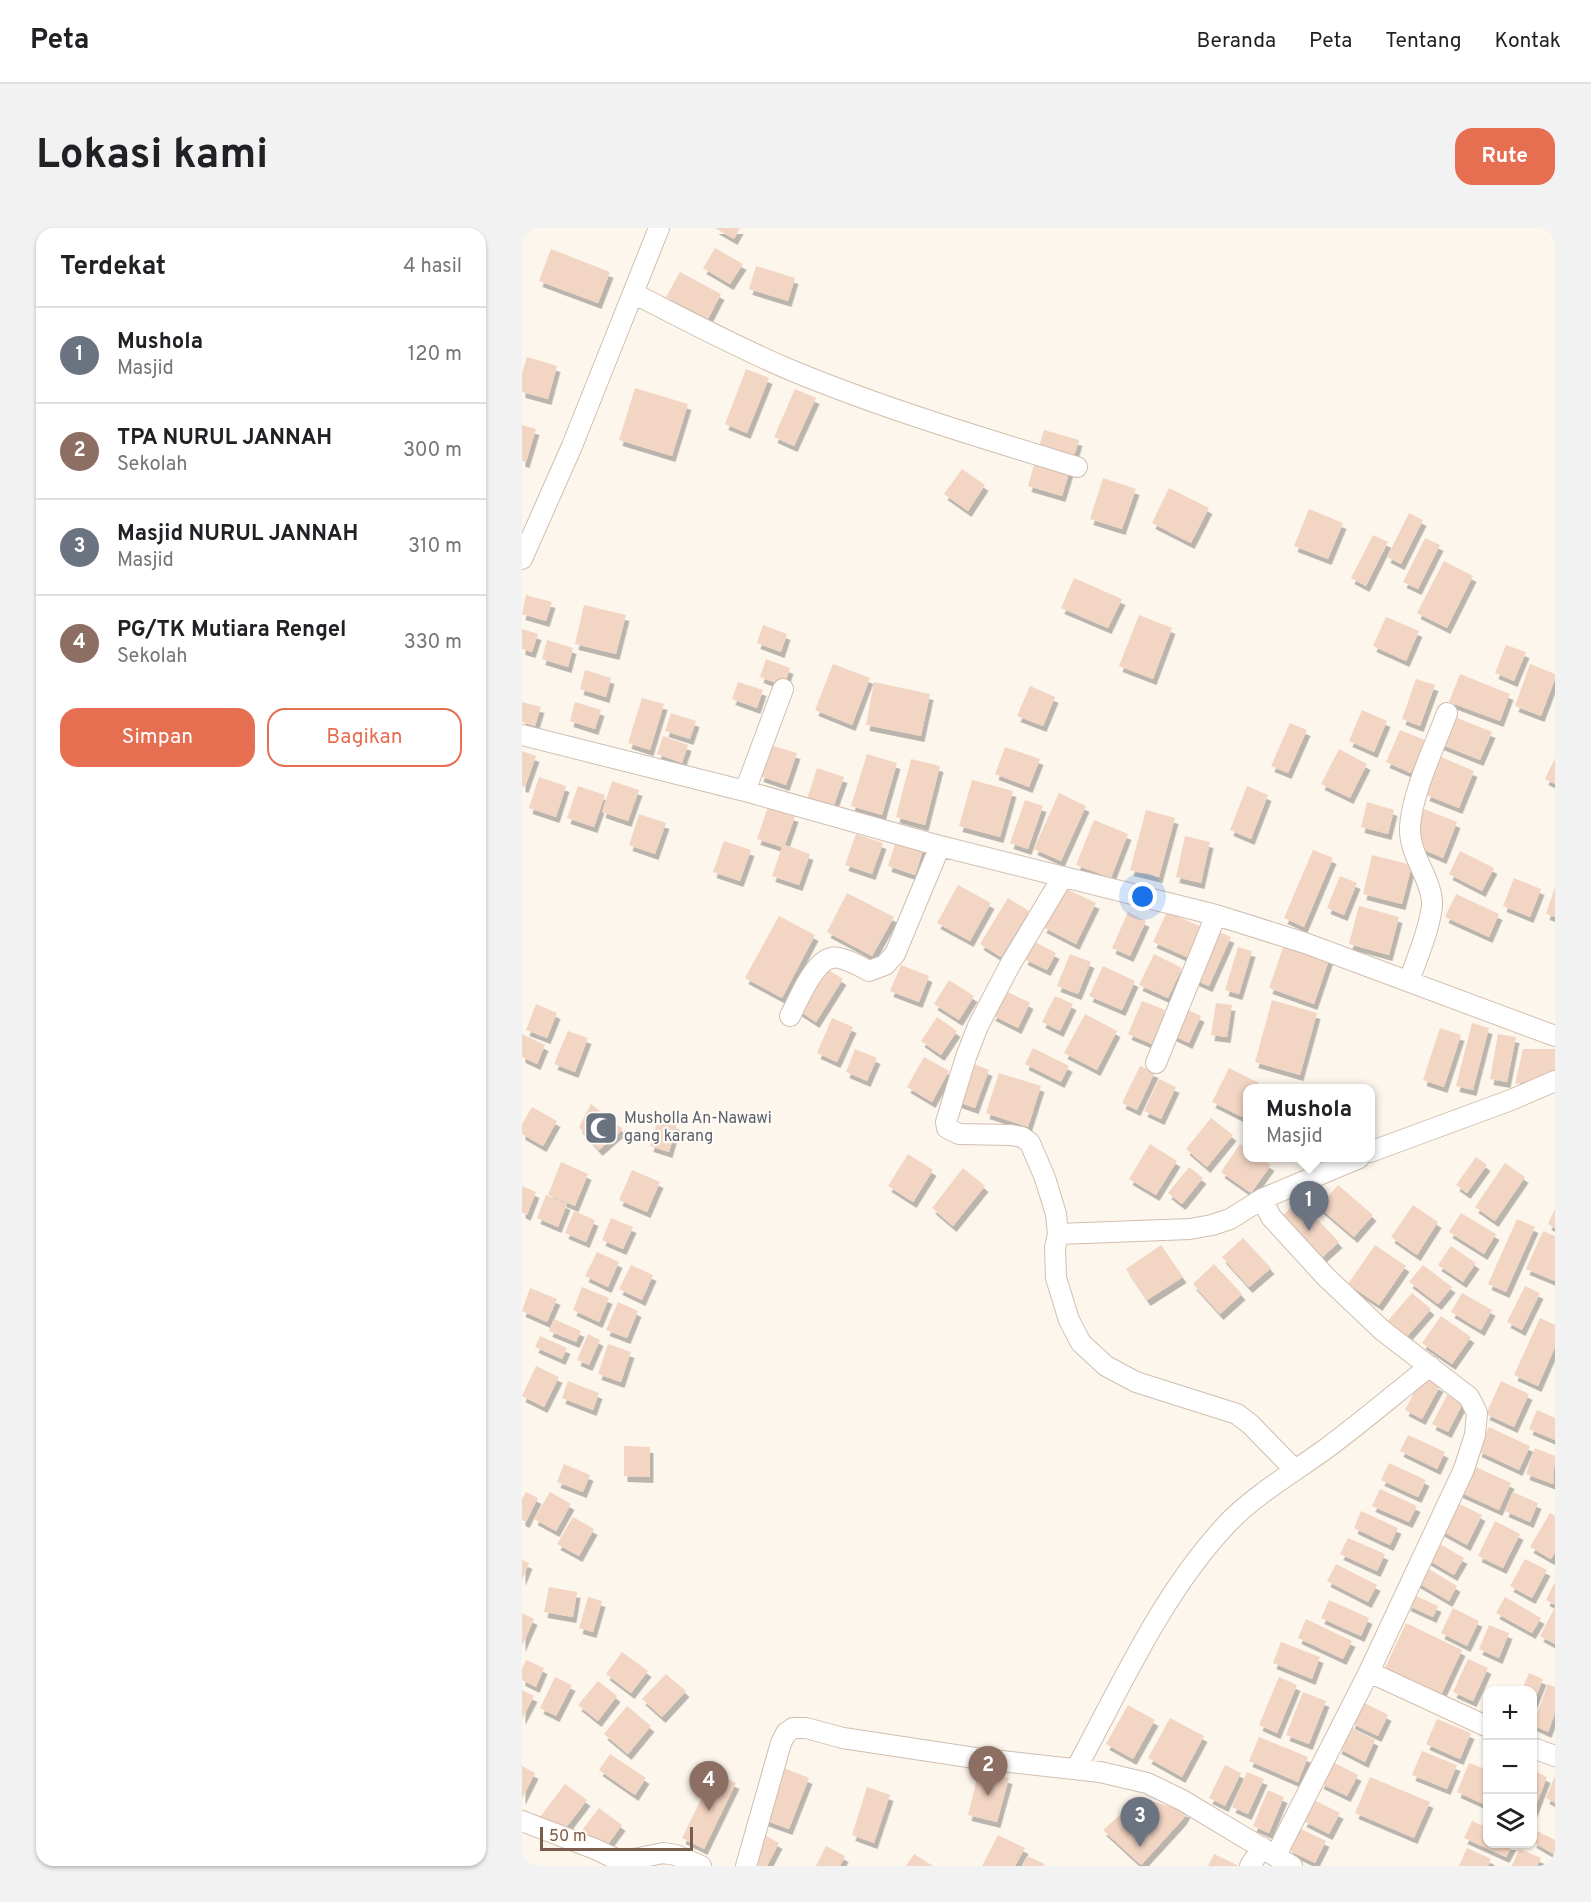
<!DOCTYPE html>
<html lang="id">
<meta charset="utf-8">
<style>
:root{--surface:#fff;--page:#f2f2f2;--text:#202124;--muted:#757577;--line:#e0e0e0;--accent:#e76f51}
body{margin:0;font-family:Overpass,sans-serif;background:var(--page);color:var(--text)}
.controls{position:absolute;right:18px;bottom:18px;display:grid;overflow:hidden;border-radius:12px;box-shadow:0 2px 4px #0004}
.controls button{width:54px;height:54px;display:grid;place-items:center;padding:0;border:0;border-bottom:2px solid var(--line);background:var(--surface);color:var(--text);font:30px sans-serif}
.scale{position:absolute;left:18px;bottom:15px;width:153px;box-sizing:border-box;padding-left:6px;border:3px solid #7a5c4d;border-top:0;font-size:16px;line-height:21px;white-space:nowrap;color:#7a5c4d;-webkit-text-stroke:4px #fffaf3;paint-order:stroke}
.you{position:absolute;left:621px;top:669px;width:21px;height:21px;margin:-15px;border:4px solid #fff;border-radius:50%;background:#1a73e8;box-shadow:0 0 0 9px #1a73e833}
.badge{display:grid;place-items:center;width:39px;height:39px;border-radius:50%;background:var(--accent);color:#fff;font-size:20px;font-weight:700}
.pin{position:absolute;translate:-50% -50px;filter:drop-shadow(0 2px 3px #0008)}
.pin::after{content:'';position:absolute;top:32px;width:21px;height:18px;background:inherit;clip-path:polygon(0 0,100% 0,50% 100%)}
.popup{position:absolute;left:721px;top:856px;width:132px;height:78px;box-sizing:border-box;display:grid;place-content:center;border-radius:12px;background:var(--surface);filter:drop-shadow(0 2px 4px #0005);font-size:20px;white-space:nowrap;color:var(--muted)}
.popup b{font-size:22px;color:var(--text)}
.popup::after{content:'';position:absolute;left:50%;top:100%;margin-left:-12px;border:12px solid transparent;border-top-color:var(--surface)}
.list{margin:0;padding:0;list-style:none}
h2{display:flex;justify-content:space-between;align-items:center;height:78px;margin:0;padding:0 24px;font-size:26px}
h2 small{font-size:20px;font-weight:400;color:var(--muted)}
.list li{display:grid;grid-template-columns:39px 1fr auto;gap:18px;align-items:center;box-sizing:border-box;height:96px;padding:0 24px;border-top:2px solid var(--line)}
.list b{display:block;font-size:22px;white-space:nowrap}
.list p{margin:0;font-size:20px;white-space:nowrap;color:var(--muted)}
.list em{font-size:20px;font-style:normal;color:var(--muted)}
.actions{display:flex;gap:12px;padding:18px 24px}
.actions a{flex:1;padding:14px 0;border:2px solid var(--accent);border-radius:18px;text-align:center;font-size:21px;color:var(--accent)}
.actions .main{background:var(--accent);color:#fff}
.icon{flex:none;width:33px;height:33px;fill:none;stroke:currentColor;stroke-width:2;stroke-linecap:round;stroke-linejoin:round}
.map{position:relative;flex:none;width:1033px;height:1638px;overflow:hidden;border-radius:18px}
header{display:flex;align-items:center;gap:36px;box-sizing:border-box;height:84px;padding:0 30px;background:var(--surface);border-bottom:2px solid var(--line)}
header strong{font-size:28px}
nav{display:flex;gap:33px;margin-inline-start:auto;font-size:21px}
.intro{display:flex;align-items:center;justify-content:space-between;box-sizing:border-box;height:144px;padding:0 36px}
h1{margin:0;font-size:42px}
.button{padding:15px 27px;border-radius:18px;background:var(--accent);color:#fff;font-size:21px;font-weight:700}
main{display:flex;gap:36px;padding:0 36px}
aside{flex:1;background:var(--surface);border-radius:18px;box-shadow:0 2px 4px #0004}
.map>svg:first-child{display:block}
.building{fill:#f3d5c3;filter:url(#shadow)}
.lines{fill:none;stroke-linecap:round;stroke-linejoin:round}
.street-casing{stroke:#d1beb0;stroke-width:22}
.street{stroke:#fff;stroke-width:20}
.labels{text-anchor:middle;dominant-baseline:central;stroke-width:4.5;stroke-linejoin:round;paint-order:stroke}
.worship-label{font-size:16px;fill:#5b616d;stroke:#fffaf3;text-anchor:start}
</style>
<header>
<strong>Peta</strong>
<nav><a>Beranda</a><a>Peta</a><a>Tentang</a><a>Kontak</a></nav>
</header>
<div class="intro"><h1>Lokasi kami</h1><a class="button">Rute</a></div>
<main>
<aside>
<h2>Terdekat<small>4 hasil</small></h2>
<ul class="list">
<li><span class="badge" style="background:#6b7280">1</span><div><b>Mushola</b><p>Masjid</p></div><em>120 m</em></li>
<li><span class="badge" style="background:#8d6e63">2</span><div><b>TPA NURUL JANNAH</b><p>Sekolah</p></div><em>300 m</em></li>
<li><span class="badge" style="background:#6b7280">3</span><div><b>Masjid NURUL JANNAH</b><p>Masjid</p></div><em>310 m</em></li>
<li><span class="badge" style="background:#8d6e63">4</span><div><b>PG/TK Mutiara Rengel</b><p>Sekolah</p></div><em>330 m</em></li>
</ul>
<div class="actions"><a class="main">Simpan</a><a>Bagikan</a></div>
</aside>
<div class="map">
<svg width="1033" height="1638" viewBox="0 0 1033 1638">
<defs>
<filter id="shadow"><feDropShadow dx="3.5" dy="6" stdDeviation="0" flood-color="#0004"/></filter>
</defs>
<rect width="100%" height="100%" fill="#fdf6ec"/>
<path class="building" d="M193,0H218L212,11Z
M193,20L221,36L208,56L181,40Z
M29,21L88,44L76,75L17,53Z
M234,38L273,50L266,73L227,61Z
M158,44L199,66L186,91L144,69Z
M5,129L35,138L26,171L0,164V145Z
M224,141L247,150L225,205L203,196Z
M113,160L166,176L150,228L97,212Z
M273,161L294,170L272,218L252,209Z
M0,197L14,201L4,234L0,233Z
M522,202L557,212L540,268L506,258Z
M440,241L463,257L446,283L422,266Z
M581,250L614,261L600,301L568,291Z
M647,260L687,280L669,315L630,295Z
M787,281L821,295L806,331L772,318Z
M887,285L901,292L879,336L865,329Z
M851,307L866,314L844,358L829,350Z
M903,310L918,317L896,361L881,354Z
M922,333L951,348L925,400L895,385Z
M552,350L600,371L586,400L539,380Z
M4,367L30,374L24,393L0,386Z
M62,377L104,387L94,426L53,416Z
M617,387L650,400L631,451L597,438Z
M864,389L897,403L884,433L851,418Z
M241,397L265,406L259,424L235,415Z
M0,401L16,406L10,424L0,421Z
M25,412L51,420L46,439L20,431Z
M984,417L1004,424L992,453L973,445Z
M244,431L268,440L262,458L238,449Z
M311,436L348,450L330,497L293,482Z
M1008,436L1033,446V451L1019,488L993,478Z
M63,442L89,450L84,469L58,461Z
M938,446L988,466L978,493L927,474Z
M894,451L913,457L898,498L880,491Z
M216,454L241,462L235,480L210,471Z
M352,454L408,466L399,508L344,497Z
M508,458L533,469L521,498L495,488Z
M120,470L142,476L128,522L106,515Z
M0,474L19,479L13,498L0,494Z
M53,474L79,482L73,501L48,493Z
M840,482L865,493L852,524L827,513Z
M149,485L174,493L168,511L143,503Z
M925,486L970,504L958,532L913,514Z
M768,495L785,502L766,545L749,538Z
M878,502L903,512L889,545L864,534Z
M141,508L166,517L160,535L135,526Z
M248,517L275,525L264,557L238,548Z
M483,519L518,531L507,559L473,546Z
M817,521L845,536L828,570L799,556Z
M0,523L14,528L3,559L0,558Z
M345,526L375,535L360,587L329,578Z
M919,529L952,543L937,580L904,567Z
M1033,530V556L1023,551Z
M389,531L418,538L403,597L374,589Z
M295,540L322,549L311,580L285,571Z
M17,549L44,558L34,589L7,580Z
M450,552L491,563L478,609L437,598Z
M90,553L117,562L106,593L80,584Z
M56,558L83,567L72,599L45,590Z
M725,558L746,567L729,611L708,602Z
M537,565L564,578L539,633L512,621Z
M503,572L521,578L506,621L488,615Z
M845,574L872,582L866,606L839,599Z
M246,579L273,588L263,617L288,626L277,657L250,648L260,619L235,611Z
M902,581L935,594L921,630L888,616Z
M624,582L653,590L637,649L608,642Z
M117,586L144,595L133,626L107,617Z
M572,592L606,606L589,650L554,637Z
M334,606L361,615L350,646L323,637Z
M376,607L403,616L393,647L366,638Z
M663,608L688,614L679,655L654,649Z
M202,613L229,622L218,653L191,644Z
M791,622L811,630L782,699L762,690Z
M938,623L972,640L960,663L927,646Z
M850,627L890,637L880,676L841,666Z
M818,648L835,655L822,687L805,680Z
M992,650L1019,661L1008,689L981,678Z
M436,657L469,675L448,713L415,695Z
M540,659L574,675L554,716L521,699Z
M1033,659V689L1024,686Z
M325,665L372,689L350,728L305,704Z
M934,666L977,686L967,709L923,689Z
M486,670L507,683L479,729L458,716Z
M837,678L877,689L867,727L827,716Z
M606,684L624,693L608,728L590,720Z
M645,684L680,699L667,730L631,714Z
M257,688L293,707L260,770L223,750Z
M692,702L709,709L687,758L671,751Z
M511,713L534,725L525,742L502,731Z
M763,714L808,729L792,776L747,760Z
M716,719L730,723L717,766L703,762Z
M548,726L569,734L556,766L535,758Z
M632,726L660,740L646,770L617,757Z
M298,737L321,751L294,794L271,779Z
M379,737L407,748L397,774L368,763Z
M581,738L613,753L600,782L567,768Z
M427,752L452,768L437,792L412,776Z
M482,762L508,775L496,800L470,787Z
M533,768L551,776L538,803L520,794Z
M750,772L795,785L778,847L733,834Z
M620,773L643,782L630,816L606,806Z
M694,775L710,777L705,809L689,807Z
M14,776L35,785L25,810L4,802Z
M656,777L679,788L667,815L644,804Z
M563,786L595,803L575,842L542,825Z
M415,789L435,803L419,827L399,813Z
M310,790L331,799L315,834L295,825Z
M950,795L967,800L951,862L934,858Z
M918,800L939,807L922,859L901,852Z
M46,803L66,810L53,844L32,836Z
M0,806L23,817L15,836L0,829Z
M976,806L994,809L985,854L968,851Z
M511,820L547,838L539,854L503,836Z
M333,821L355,830L345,853L324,844Z
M1001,821H1033V847L993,856Z
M402,829L427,843L410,874L385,859Z
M447,834L467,842L453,880L433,873Z
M618,838L633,844L615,882L600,875Z
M707,840L737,855L734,860H726V878L720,889L690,874Z
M477,845L519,858L506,899L464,885Z
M637,851L654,859L639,891L622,883Z
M69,876L101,901L77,922L57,899Z
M10,879L35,893L21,918L0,906V896Z
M689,890L711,907L685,939L664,921Z
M136,891L155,896L147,924L128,918Z
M628,916L655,933L634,967L607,951Z
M718,916L726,921V930H738L749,937L729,965L699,944Z
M386,926L411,942L391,974L366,958Z
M954,929L965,937L945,965L934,957Z
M39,934L66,946L53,978L26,967Z
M983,935L1003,949L973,993L953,979Z
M667,939L681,950L660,976L646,965Z
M441,940L463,958L431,998L410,980Z
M110,942L138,954L125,984L97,972Z
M816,957L851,987L832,1009L797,979Z
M0,958L14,964L5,987L0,984Z
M24,967L45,976L36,999L15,990Z
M777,972L817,1014L796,1033L757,991Z
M891,977L916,994L895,1027L869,1009Z
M1033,981V1000L1026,996Z
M52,983L73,992L64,1014L43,1005Z
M939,985L974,1006L962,1026L927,1004Z
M89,990L111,999L101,1021L80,1012Z
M995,991L1013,999L984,1064L966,1056Z
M1021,1003L1033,1008V1053L1004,1041Z
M721,1010L749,1040L727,1059L700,1029Z
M639,1017L661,1049L625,1072L604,1041Z
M853,1017L884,1038L857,1077L826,1056Z
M929,1018L954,1035L941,1054L916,1037Z
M75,1024L97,1034L86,1059L63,1048Z
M692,1036L720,1066L698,1086L671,1056Z
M109,1037L131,1047L120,1072L97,1061Z
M901,1037L930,1059L916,1076L887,1054Z
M1003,1058L1018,1065L1000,1102L985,1094Z
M60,1059L87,1070L77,1094L51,1082Z
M8,1060L35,1071L25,1094L0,1083Z
M890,1065L909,1081L881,1113L862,1097Z
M940,1065L970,1082L959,1102L929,1084Z
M96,1074L116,1083L105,1110L84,1102Z
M919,1088L949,1109L930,1136L900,1115Z
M1018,1090L1033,1097V1119L1016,1158L992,1147Z
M32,1091L59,1103L54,1114L27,1103Z
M66,1106L78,1112L67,1137L55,1132Z
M18,1108L45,1120L40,1131L13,1119Z
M86,1116L109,1124L99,1154L76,1146Z
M14,1138L37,1149L22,1179L0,1168Z
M900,1149L918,1158L900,1191L883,1182Z
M46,1153L77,1165L71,1182L40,1170Z
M979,1153L1007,1166L992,1199L964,1186Z
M925,1167L941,1175L926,1204L910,1196Z
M1015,1182L1033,1190V1212L1007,1201Z
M967,1199L1008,1218L997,1242L956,1223Z
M886,1207L923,1224L915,1241L878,1223Z
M102,1218L128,1219V1249L102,1248Z
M1013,1220L1033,1228L1031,1256L1004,1246Z
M867,1235L904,1252L896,1269L859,1252Z
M42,1236L68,1247L61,1264L35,1254Z
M947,1236L989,1255L977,1282L935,1263Z
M858,1261L895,1278L887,1294L850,1278Z
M4,1264L16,1270L4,1294L0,1292V1271Z
M28,1264L49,1276L34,1303L12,1291Z
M991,1264L1016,1275L1008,1294L983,1283Z
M931,1273L960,1287L945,1317L916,1301Z
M839,1283L876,1300L868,1317L832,1300Z
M1028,1285L1033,1288V1325L1029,1331L1008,1319Z
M51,1289L72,1301L57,1328L35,1316Z
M973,1293L998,1306L981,1340L956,1328Z
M826,1310L863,1326L855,1343L818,1326Z
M911,1312L942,1330L932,1347L901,1329Z
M1003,1331L1025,1342L1010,1370L988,1358Z
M0,1332L7,1335L0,1352Z
M814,1336L855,1357L846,1374L805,1353Z
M900,1337L935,1358L927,1373L891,1352Z
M1033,1354V1377L1024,1372Z
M27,1359L55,1364L51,1389L22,1384Z
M890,1366L916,1378L911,1389L885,1377Z
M66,1369L80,1373L71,1404L57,1400Z
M983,1369L1019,1390L1010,1405L974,1385Z
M807,1372L847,1390L839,1408L799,1390Z
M1033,1379V1416L1018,1408Z
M931,1380L957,1393L945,1418L919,1405Z
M0,1385L12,1391L0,1418Z
M784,1391L830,1413L821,1431L776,1410Z
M884,1395L940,1422L919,1467L863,1440Z
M967,1397L987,1405L977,1430L957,1421Z
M759,1414L798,1429L790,1451L751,1435Z
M100,1424L126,1443L109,1465L84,1446Z
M946,1431L966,1440L951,1473L931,1464Z
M4,1432L22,1440L14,1459L0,1452V1441Z
M1007,1445L1021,1451L1011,1476V1462H1000Z
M144,1446L164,1463L140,1489L120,1471Z
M33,1449L50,1457L34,1488L18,1480Z
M757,1449L775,1457L755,1505L737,1497Z
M76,1453L95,1468L76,1493L56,1477Z
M1026,1456L1033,1459V1485L1026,1504L1011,1497Z
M0,1462L12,1468L0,1491Z
M781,1464L804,1473L787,1516L764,1507Z
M839,1473L866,1487L856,1508L829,1495Z
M606,1477L633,1492L611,1531L584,1516Z
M105,1478L129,1498L106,1526L82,1506Z
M648,1490L682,1508L660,1549L626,1530Z
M915,1491L949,1505L938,1531L904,1516Z
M826,1498L853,1512L843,1534L816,1520Z
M737,1509L786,1529L776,1554L727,1533Z
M900,1523L935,1537L925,1561L890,1547Z
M88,1526L124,1550L113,1567L77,1542Z
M809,1533L836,1547L825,1568L798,1555Z
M947,1535L966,1542V1578L935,1564Z
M703,1537L719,1545L703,1578L687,1570Z
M0,1538L13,1545L0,1571Z
M262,1540L287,1550L267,1601L242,1592Z
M457,1542L487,1550L475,1594L446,1587Z
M1011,1542L1025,1549L1011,1585Z
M725,1544L742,1551L726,1586L710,1579Z
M192,1545L214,1555L182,1621L160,1610Z
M1033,1548V1575L1024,1570Z
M848,1549L908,1574L892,1610L833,1585Z
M43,1556L65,1572L40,1605L18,1589Z
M345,1559L368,1567L352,1615L330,1607Z
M746,1562L762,1569L747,1605L731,1598Z
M618,1569L665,1584L661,1591L619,1637L581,1602Z
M792,1572L818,1585L807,1606L781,1593Z
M77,1580L100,1597L81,1623L58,1605Z
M950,1593L966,1600V1616H991L984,1629L942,1610Z
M777,1600L804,1613L793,1635L766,1622Z
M1015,1603L1033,1612V1627L1011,1614Z
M241,1606L257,1615L245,1638H224Z
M476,1607L503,1620L493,1638H460Z
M304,1618L323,1628L318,1638H294Z
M945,1620L969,1631L966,1638H937Z
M997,1621L1019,1630L1015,1638H990Z
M392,1626L411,1638H384Z
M692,1626L717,1638H686Z
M505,1628L523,1636L522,1638H501Z"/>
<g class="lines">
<defs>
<path id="street" d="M111,65C164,92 216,120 271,143C363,181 460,210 555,239
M0,331L50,218L137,0
M0,507L223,563L418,618L694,687L783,715L1033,808
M223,563L261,461
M540,650L489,735L456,798L444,829L424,894L425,900L437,906L489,907L500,909L508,915L523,950L534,986L536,1006L533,1020L534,1050L547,1092L559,1115L584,1138L614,1154L715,1186L728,1196L773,1242
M887,753C894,733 911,693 910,673C908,647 887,628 888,599C890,564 913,518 925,485
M268,788C277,772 294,724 317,730C327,732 338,738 347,743L363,737L373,726L418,618
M634,835L694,687
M848,924L989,872L1033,853
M740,971L749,989L804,1049L861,1103L947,1169L955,1185L953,1207L942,1241L847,1444L754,1627
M536,1006L668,1001L690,997L708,991L740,971L837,930
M847,1444L966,1499
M1011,1520L1033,1528
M554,1541C599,1458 639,1367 704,1297C731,1268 772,1244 805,1220C840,1194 874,1165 908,1138
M0,1593L73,1621L94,1631L107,1632L141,1625L154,1627L179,1638
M224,1638L259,1515L264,1505L271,1500H284L321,1510L453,1530L578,1544L625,1555L660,1572L770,1638
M728,1638L740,1619"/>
</defs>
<use href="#street" class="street-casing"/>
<use href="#street" class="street"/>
</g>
<defs>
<symbol id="mosque-square" viewBox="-11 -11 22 22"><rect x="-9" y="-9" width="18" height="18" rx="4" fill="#6b7280" stroke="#fffaf3"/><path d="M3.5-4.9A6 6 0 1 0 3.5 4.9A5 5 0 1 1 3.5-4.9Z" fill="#fff"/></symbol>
</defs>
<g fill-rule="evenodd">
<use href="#mosque-square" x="60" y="881" width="38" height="38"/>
</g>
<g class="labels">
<g class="worship-label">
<text x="102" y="891">Musholla An-Nawawi<tspan x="102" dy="18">gang karang</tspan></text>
</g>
</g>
</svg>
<div class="controls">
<button>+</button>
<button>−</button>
<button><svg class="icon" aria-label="layers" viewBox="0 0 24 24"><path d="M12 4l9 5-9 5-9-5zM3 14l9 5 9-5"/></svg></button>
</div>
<div class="scale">50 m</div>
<div class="you"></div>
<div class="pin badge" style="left:787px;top:1003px;background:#6b7280">1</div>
<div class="popup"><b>Mushola</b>Masjid</div>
<div class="pin badge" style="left:466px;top:1568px;background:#8d6e63">2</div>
<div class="pin badge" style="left:618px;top:1619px;background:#6b7280">3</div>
<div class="pin badge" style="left:187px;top:1583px;background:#8d6e63">4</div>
</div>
</main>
